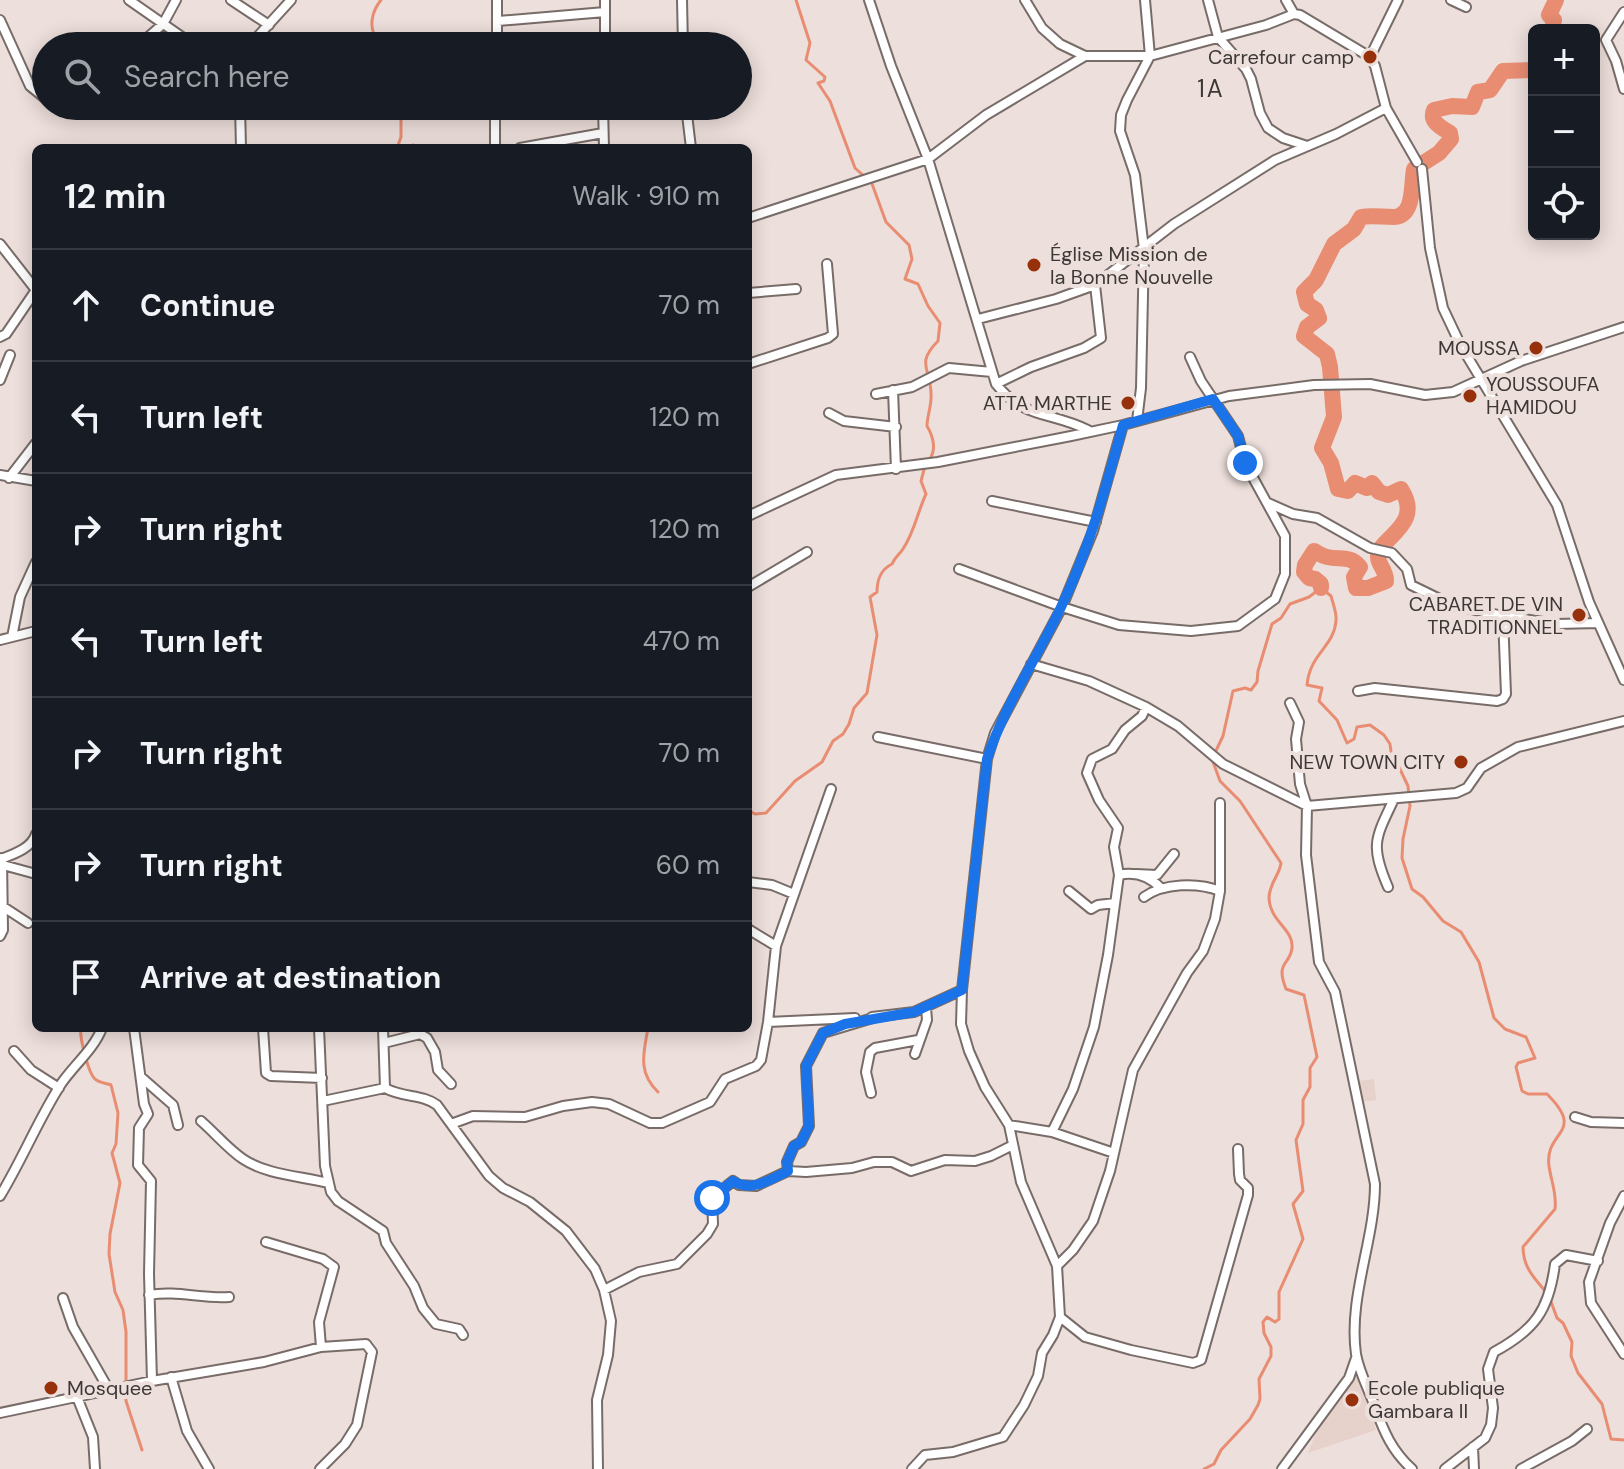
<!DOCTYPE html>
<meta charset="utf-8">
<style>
:root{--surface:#171b24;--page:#20242c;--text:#f1f3f6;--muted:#9ea1a6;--line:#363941}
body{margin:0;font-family:"DM Sans",sans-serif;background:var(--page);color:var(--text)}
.controls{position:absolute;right:24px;top:24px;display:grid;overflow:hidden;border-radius:12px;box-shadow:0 4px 20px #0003}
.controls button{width:72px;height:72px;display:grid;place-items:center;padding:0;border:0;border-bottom:2px solid var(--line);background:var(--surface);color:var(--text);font:40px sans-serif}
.stop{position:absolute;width:24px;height:24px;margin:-18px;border:6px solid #1a73e8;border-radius:50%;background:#fff}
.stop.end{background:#1a73e8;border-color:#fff;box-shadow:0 2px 8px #0008}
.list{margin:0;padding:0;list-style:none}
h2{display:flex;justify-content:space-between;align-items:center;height:104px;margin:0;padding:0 32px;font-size:34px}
h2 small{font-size:26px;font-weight:400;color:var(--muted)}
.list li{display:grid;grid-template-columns:52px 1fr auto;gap:24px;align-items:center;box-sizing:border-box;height:112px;padding:0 32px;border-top:2px solid var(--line)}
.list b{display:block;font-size:30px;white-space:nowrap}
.list em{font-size:26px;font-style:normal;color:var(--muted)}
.icon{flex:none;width:44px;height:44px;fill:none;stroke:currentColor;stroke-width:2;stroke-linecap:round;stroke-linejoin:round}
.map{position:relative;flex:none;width:1624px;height:1469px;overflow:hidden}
.search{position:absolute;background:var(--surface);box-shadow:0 4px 20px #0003;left:32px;top:32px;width:720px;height:88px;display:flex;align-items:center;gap:20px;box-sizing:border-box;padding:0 28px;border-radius:44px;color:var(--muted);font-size:30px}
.panel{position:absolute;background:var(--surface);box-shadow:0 4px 20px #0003;left:32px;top:144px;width:720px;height:888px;border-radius:12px}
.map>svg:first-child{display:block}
.built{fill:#e7d1cb}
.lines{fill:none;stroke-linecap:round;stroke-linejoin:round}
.stream{stroke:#e98d72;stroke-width:3}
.river{stroke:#e98d72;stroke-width:16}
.minor-casing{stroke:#786c68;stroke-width:12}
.minor{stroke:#fff;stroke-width:8}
.route{stroke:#1a73e8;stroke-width:10}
.poi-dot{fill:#97310c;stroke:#eddfdb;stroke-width:3}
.labels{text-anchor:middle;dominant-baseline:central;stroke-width:8;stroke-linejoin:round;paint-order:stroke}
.poi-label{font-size:20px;fill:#3d3836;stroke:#eddfdb;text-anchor:end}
.quarter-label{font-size:24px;letter-spacing:2px;fill:#3d3836;stroke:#eddfdb}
</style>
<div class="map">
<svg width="1624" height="1469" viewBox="0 0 1624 1469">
<rect width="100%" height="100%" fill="#eddfdb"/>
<path class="built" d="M1374,1079L1376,1100L1361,1102L1359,1081Z
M1357,1371L1376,1430L1308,1453L1315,1435Z"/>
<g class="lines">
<path class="stream" d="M381,0C372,11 368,27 377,39H391L394,36L412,39L415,46
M796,0L810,43L806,60L825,77L824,81L818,83L830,101L855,168L865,177
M397,148L401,137V106
M411,148L413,145L420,148
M871,181L886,222L909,245L912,259L905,279L918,284L928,306L940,323L938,341C915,364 931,369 931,394C932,405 927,416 927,426C933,436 937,450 929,460
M748,810L755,814L766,813L795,781L822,762L833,741L843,734L849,724L854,708L867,693L877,635L870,597L877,592C877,580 880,570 892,564C895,557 899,555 903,549C914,533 918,511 926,494L921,481L925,466
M81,1028C79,1036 88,1071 94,1078C98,1083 106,1083 111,1085L118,1113L116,1144L112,1153L120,1183L110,1234L109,1254L115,1292L123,1310L126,1332V1401L142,1450
M648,1028C644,1052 637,1072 658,1092
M1550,1299L1557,1318L1563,1323L1572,1342L1571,1356L1578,1373L1602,1404L1611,1439L1624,1440
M1204,1469L1214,1464L1221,1450L1250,1419L1258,1405L1260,1399L1259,1379L1271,1356V1347L1264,1333L1263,1322L1267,1317L1275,1322L1279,1319V1292L1303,1239L1293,1204L1303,1191L1296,1140L1303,1124V1100L1310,1087V1068L1317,1057L1304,995L1286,989C1275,961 1290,966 1292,948C1294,929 1270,922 1269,898C1269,884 1280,874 1281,863L1240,801L1220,781L1212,759L1223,736L1233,691L1245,688L1251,690L1257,682L1258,671L1272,624L1281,618L1290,604L1309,597L1321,588L1331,596C1333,604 1337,613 1336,621C1334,647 1310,653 1307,685L1322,688L1319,701L1337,720L1347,743L1354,739L1357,727L1370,725L1384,735L1390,744L1392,759L1398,765L1408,786L1410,806L1403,839L1402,858L1412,889L1423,897L1443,921L1461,932L1479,962L1494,1018L1505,1029L1526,1037L1535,1058L1518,1063L1516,1067L1522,1091L1528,1094H1547C1587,1134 1544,1130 1549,1166C1551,1181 1557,1193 1555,1209L1523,1247C1523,1267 1534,1278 1546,1292"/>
<path class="river" d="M1552,30L1554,20L1549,15L1556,0
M1321,588V584L1315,579L1309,578L1304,572L1305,565L1314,551C1318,553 1322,556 1327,557C1341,560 1350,555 1360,567L1354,577L1356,588H1368L1386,581C1386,569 1378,565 1378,557C1377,538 1425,526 1401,489L1388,495L1379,492L1372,483L1367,488L1355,483L1348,491L1338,489L1331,463L1322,448L1334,417L1330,367L1327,354L1304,336L1307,327L1319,318L1316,310L1307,304L1304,292L1316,280L1334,244L1354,229L1361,217C1372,215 1382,217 1393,217C1415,217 1411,185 1414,169L1439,153L1451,139L1450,133C1441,127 1429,122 1434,110L1452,106L1472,107L1478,92L1490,90L1503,71L1534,70"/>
<defs>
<path id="minor" d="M129,0L195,46
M231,0L269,25
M605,0V46
M682,0L683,46
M869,0L891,66L928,159L996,384C1025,420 1050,411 1088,430
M1025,0L1042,28L1060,44L1085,56H1150L1266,25L1294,14
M1208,0L1218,37L1246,69L1251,79L1260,113L1268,128L1283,138L1307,146
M1286,0L1294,14L1300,15L1370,57L1375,66L1386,108L1417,162
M1451,0L1466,7
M1624,12L1606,40L1616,61L1624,89
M0,20L30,86L46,99
M498,21L605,12
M138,46L163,24L176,0
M249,46L291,0
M497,46V0
M1370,57L1398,0
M240,106L241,148
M603,106L604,148
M686,106L691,148
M495,148V106
M520,148L603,133
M1422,169L1430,248L1443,308L1461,346L1557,505L1589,602L1624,680
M748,218L928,159L986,115L1085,56
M0,244L36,290
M748,293L796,289
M978,319L1056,299L1095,285L1174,224L1275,160L1336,134L1386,108
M0,337L6,334L36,290
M748,364L828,338L833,334L827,264
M0,380L10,355
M996,384L1031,367L1084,348L1101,338L1095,285
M893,390L896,469
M876,394L912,387L949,368L992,372
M829,413L844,421L896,427
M1137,421L1141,388L1144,249L1135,175L1120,131L1121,115L1127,100L1150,56L1145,0
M1123,425L1093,531L1062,607L1119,625L1191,631L1238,626L1275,599L1285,574V536L1245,463L1238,436L1201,381L1190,357
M0,475L36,481
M9,478L36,443
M992,501L1096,522
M1268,503L1293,514L1317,518L1370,548L1392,553L1407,569L1411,585L1452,605L1503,616L1556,624L1598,623
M748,516L836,475L938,462L1071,436L1123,425L1229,396L1314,385L1370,384L1425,395L1453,392L1521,361L1624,327
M959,569L1062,607L995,733L987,759L962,990L961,1024L969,1051L985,1087L1009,1125L1021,1182L1057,1266L1060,1317
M748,587L807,552
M12,637L20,597L36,562
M0,640L36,631
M1031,664L1089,681L1146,707L1178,726L1223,764L1307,806L1456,793L1467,788L1481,768L1518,747L1624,721
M1358,691L1375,688L1497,701L1503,699L1506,694L1503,616
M1290,703L1299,722L1296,739L1300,784L1307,806L1306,855L1319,962L1335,992L1375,1184C1375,1240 1348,1297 1356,1354C1359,1372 1369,1390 1375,1407C1384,1432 1392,1451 1412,1469
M878,737L987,759
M1,859C14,854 32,848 36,834
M3,865L36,874
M1136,874L1157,875L1174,854
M1119,875C1135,871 1150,877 1161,888
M748,882L772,885L794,894
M1388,887C1370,845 1375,839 1394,799
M1069,891L1091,909L1098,905L1115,903
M1144,897C1163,883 1198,882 1220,891
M2,906L28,923
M748,929L776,946
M0,936L3,930L2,858
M872,1017L914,1012L962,990
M768,1022L855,1018
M134,1028L144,1104L148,1114L139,1128L138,1165L151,1181L149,1274L152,1381
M263,1028L266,1073L271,1076L322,1078
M319,1028L325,1166L331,1192L338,1201L383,1231L386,1243L414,1286L423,1308L436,1324L459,1329L463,1335
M383,1028L385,1088C403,1098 423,1094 437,1105L489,1176L503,1188L530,1202L566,1231L595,1269L604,1290L611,1321L608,1355L597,1400L598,1469
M384,1043L420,1034L427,1038L435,1052L438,1070L451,1084
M14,1051L31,1070L59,1088
M915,1054L927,1020L926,1007
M141,1077L173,1105L178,1125
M871,1093L866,1072L870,1052L875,1048L918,1040
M323,1101L385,1088
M1575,1117L1591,1122L1624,1123
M201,1121C215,1133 228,1149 243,1159C267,1175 301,1176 328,1183
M451,1124L473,1116L525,1117L563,1106L592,1102L609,1104L650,1123H662L710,1102L725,1079L756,1066L761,1060L768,1022L776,946L831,789
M1009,1125L1052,1132L1073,1089L1094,1027L1108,955L1119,875L1114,847L1118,828L1099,800L1087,773L1092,759L1112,749L1125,730L1142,716L1146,707
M1052,1132L1114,1153
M788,1171L787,1162L794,1146L801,1142L809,1126L806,1066L823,1033L876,1017
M0,1196C22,1160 38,1120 61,1084C74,1065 94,1049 102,1028
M1624,1196L1610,1223L1589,1282L1591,1303L1624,1354
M266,1242L323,1259L334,1267L319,1322L321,1347
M1057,1266L1073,1250L1093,1221L1110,1171L1133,1070L1187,973L1203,951L1215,919L1220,891V803
M604,1290L639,1272L677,1264L707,1234L713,1224L712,1198L733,1181L739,1185L756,1186L788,1171L806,1172L852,1168L874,1162H892L911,1171L945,1160L975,1161L991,1156L1013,1145
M149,1295C176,1290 202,1299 229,1297
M63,1298L73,1327L109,1390
M1060,1317L1085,1337L1131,1350L1193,1363L1201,1360L1248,1195V1188L1240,1180L1239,1174L1238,1149
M171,1377L187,1431L209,1469
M77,1397L93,1437L95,1469
M0,1413L152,1381L264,1362L321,1347L366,1344L372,1352L357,1425L345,1444L320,1469
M1473,1447L1474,1469
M912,1469L925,1455L953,1452L1003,1437L1024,1405L1038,1376L1042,1353L1053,1335L1060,1317
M1282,1469L1349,1378L1356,1358
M1445,1469L1485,1438L1491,1425L1493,1408L1488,1369L1494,1352C1535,1330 1549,1310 1555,1264L1566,1255L1598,1261
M1521,1469L1572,1441L1587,1429"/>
</defs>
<use href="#minor" class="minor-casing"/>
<use href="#minor" class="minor"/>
</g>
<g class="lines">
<path class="route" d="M712,1198L733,1181C752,1193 771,1179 788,1171L787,1162L794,1146L801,1142L809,1126L806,1066L823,1033L845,1024L914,1012L962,990L987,759C1005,704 1038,657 1062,605C1090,547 1106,487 1123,425L1213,399L1238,436L1245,463"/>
</g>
<g class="poi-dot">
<circle cx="1370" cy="57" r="8"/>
<circle cx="1034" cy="265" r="8"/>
<circle cx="1536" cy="348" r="8"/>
<circle cx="1470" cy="396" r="8"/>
<circle cx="1128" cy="403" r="8"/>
<circle cx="1579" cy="615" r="8"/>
<circle cx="1461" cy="762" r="8"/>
<circle cx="51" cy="1388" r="8"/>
<circle cx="1352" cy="1400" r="8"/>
</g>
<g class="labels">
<g class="poi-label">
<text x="1354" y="57">Carrefour camp</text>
<text x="1050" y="254" text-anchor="start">Église Mission de<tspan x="1050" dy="23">la Bonne Nouvelle</tspan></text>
<text x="1520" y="348">MOUSSA</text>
<text x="1486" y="384" text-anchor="start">YOUSSOUFA<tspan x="1486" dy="23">HAMIDOU</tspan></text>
<text x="1112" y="403">ATTA MARTHE</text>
<text x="1563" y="604">CABARET DE VIN<tspan x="1563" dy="23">TRADITIONNEL</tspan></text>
<text x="1445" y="762">NEW TOWN CITY</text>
<text x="67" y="1388" text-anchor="start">Mosquee</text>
<text x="1368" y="1388" text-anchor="start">Ecole publique<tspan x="1368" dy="23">Gambara II</tspan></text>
</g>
<g class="quarter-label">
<text x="1211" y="88">1A</text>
</g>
</g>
</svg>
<div class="controls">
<button>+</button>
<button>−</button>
<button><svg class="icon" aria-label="locate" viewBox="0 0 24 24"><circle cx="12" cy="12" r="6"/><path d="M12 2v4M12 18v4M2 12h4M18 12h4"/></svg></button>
</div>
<div class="stop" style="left:712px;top:1198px"></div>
<div class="stop end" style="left:1245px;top:463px"></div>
<div class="search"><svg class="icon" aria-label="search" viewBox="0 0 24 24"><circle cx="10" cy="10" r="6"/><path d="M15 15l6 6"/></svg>Search here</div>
<section class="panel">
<h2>12 min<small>Walk · 910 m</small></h2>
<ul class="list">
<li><svg class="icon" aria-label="ahead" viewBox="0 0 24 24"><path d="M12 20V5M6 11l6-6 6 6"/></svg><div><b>Continue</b></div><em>70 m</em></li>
<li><svg class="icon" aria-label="left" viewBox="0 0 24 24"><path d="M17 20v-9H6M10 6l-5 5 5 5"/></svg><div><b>Turn left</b></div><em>120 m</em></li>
<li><svg class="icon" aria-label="right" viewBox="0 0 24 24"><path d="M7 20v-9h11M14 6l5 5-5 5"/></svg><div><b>Turn right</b></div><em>120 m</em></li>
<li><svg class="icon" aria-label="left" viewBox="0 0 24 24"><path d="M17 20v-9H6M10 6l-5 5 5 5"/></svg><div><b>Turn left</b></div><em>470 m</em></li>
<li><svg class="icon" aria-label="right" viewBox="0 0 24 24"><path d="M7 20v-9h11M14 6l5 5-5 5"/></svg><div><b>Turn right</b></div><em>70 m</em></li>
<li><svg class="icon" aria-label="right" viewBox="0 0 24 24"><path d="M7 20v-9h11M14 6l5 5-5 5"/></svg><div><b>Turn right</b></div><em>60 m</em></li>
<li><svg class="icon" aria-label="arrive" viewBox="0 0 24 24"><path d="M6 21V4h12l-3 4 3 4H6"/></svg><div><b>Arrive at destination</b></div></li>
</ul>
</section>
</div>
